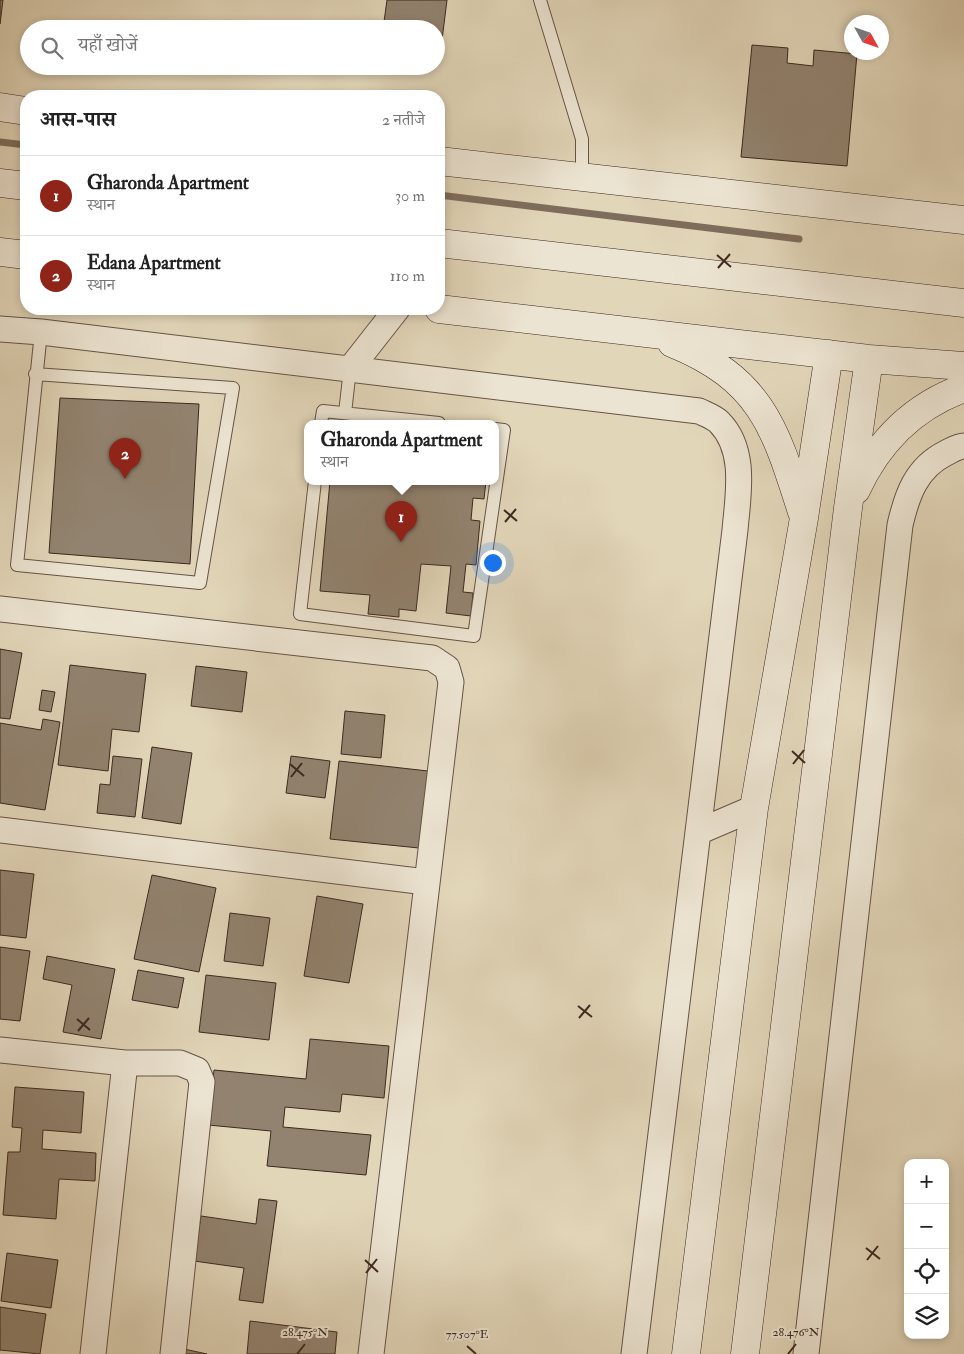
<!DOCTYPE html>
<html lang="hi">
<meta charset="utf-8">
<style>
:root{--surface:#fff;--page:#f2f2f2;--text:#222;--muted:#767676;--line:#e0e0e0;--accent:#8f2418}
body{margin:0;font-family:"IM FELL Double Pica","Noto Serif Devanagari",serif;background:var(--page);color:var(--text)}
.controls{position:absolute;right:15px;bottom:15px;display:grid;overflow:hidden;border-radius:10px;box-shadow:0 2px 8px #0003}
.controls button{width:45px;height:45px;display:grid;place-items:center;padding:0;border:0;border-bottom:1px solid var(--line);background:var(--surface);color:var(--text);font:25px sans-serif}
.compass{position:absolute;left:844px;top:15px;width:45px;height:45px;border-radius:50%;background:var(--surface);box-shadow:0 2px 8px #0003;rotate:130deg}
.you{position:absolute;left:492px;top:562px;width:18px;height:18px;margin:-12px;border:4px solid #fff;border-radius:50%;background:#1a73e8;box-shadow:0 0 0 8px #1a73e833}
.badge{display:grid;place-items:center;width:32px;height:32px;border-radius:50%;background:var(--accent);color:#fff;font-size:16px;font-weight:700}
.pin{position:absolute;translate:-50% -41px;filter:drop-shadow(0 1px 2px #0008)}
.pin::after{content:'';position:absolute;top:26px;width:18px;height:15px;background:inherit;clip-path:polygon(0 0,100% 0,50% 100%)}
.popup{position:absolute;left:304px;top:420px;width:195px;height:65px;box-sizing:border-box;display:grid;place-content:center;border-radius:10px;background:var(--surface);filter:drop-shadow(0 1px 4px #0005);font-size:16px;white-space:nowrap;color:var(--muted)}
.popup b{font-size:19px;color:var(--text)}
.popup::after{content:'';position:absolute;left:50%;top:100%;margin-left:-10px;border:10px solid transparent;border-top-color:var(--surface)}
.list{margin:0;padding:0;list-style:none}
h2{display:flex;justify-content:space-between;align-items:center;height:65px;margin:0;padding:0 20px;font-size:21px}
h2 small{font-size:16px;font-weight:400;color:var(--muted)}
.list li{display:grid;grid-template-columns:32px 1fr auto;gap:15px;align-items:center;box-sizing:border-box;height:80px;padding:0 20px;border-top:1px solid var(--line)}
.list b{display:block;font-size:19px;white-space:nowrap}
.list p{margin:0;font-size:16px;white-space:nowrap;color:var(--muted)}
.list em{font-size:16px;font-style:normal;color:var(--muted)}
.icon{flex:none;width:28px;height:28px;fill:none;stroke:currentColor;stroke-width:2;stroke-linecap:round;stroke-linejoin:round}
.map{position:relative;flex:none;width:964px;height:1354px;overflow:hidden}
.search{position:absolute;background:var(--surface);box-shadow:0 2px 8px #0003;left:20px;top:20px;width:425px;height:55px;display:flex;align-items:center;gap:12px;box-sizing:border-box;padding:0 18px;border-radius:28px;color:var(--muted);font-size:19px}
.panel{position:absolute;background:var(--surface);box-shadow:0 2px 8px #0003;left:20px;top:90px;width:425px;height:225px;border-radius:20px}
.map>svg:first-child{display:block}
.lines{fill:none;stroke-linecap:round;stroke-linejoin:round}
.stream{stroke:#7e6d5d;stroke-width:7}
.building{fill:#928370;stroke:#3c2920}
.lane-casing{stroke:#665446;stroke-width:14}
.street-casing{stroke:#665446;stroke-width:27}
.secondary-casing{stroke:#3c2920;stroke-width:29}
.lane{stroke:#ece4d2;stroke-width:12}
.street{stroke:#ece4d2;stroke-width:25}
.secondary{stroke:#ece4d2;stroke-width:28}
.ticks{fill:none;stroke:#3c2920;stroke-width:2}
.ticks-label{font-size:12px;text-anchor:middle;fill:#3c2920;stroke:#ece4d2;stroke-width:4;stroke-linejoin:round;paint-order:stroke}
</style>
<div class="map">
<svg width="964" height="1354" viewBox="0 0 964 1354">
<rect width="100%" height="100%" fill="#e2d6b9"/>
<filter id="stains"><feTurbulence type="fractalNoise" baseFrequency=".004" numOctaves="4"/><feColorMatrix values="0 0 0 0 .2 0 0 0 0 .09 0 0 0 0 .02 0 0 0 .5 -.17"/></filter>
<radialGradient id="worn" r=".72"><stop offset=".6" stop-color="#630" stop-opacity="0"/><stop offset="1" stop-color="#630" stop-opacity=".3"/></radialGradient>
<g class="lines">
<path class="stream" d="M0,142L26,145
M439,195L799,239"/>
</g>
<path class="building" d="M0,0H3L0,24Z
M387,0H447L442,40L436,39V29H383Z
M752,45L788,48L787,63L813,66L814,50L857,54L847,166L741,157Z
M60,398L199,404L190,564L49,553Z
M330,481H486L484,499L473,498L471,520L480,521L476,565L466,564L463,592L473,593L471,616L446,613L451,566L421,564L416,611L399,609V617L368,614L370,595L320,591Z
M0,649L22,653L10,719L0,718Z
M70,665L146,674L139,732L112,729L108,771L58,765Z
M196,666L247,672L242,712L191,706Z
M42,690L55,692L51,712L39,710Z
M345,711L385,715L381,758L341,754Z
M43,719L60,722L45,810L0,803V723L41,730Z
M152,747L192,753L181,824L142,818Z
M113,756L142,759L135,817L97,813L100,784L110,785Z
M291,756L330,761L325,798L286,793Z
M339,761L428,771L419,848L330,839Z
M0,870L34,874L26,938L0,935Z
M152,875L216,888L199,972L134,959Z
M317,896L363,904L349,983L304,976Z
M230,913L270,918L263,966L224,961Z
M0,947L30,951L20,1021L0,1019Z
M47,956L115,969L101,1039L63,1032L72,985L43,979Z
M138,970L184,978L178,1008L132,1000Z
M206,975L276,983L269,1040L199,1032Z
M310,1039L389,1046L384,1098L342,1094L340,1112L285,1107L283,1127L371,1135L366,1175L267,1166L271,1131L208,1125L214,1070L306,1079Z
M15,1087L84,1092L81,1133L43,1130L42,1149L96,1153L95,1181L59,1179L56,1219L3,1215L8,1152H20L22,1128L12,1127Z
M259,1199L277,1201L263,1303L239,1300L244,1268L194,1261L201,1216L256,1224Z
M7,1253L58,1260L51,1308L1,1301Z
M0,1307L46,1314L40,1354L0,1350Z
M250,1321L337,1332L335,1354H247Z
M184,1349L207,1354H183Z"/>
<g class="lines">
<defs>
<path id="lane" d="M540,0L582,139V177
M35,374L233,388L200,583L17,565L41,332
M345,413L350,369
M321,423L323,411L439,423
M315,481L300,614L474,636L504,430L495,429"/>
<path id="street" d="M0,329L41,332L699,411C705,414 714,417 719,422C747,450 738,495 735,530L634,1354
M350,369L397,309
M0,609L432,658L447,668L451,682L371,1354
M0,830L426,882
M698,832L754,808
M0,1050L125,1063H180L197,1070L202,1082L173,1354
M93,1354L125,1063
M806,1354L900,525C907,495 916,468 946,453C952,450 958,446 964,446"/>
<path id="secondary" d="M0,107L26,111
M439,161L964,220
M0,183L26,186
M439,243L964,303
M0,252L26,255
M439,309L869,359L964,366
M672,343C761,379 775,427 802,512
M856,490C878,442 914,406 964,388
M686,1354L754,808L804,518L829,354
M745,1354L848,508L869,359"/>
</defs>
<use href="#lane" class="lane-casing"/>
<use href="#street" class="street-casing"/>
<use href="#secondary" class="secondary-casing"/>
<use href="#lane" class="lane"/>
<use href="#street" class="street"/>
<use href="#secondary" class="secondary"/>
</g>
<path class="ticks" d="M717,255L731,267M718,268L730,254M504,510L517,521M505,522L516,509M792,751L805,763M290,764L304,776M793,764L804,750M291,777L302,763M578,1006L592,1017M579,1018L590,1005M77,1019L90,1030M78,1031L89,1018M866,1248L880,1259M365,1260L378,1272M867,1260L878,1246M366,1273L377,1259M467,1346L476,1354M297,1354L305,1344M788,1354L796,1344"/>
<g class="ticks-label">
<text x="305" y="1336">28.475°N</text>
<text x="796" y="1336">28.476°N</text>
<text x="467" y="1338">77.507°E</text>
</g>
<rect width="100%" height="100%" filter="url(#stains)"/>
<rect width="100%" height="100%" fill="url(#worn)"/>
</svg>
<div class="controls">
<button>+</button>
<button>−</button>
<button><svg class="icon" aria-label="locate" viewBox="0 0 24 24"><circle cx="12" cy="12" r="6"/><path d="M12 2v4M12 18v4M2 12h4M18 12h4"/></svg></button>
<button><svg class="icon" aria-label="layers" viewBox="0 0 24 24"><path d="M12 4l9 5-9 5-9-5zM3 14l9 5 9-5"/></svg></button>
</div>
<svg class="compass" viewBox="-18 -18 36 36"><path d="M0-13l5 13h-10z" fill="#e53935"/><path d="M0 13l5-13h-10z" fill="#767676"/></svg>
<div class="you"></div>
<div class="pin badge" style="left:401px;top:542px">1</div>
<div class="popup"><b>Gharonda Apartment</b>स्थान</div>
<div class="pin badge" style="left:125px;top:479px">2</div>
<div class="search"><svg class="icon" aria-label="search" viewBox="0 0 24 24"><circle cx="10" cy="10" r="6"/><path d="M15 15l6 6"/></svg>यहाँ खोजें</div>
<section class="panel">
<h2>आस-पास<small>2 नतीजे</small></h2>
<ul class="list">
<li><span class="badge">1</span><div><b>Gharonda Apartment</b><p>स्थान</p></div><em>30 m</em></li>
<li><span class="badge">2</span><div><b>Edana Apartment</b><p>स्थान</p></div><em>110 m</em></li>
</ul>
</section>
</div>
